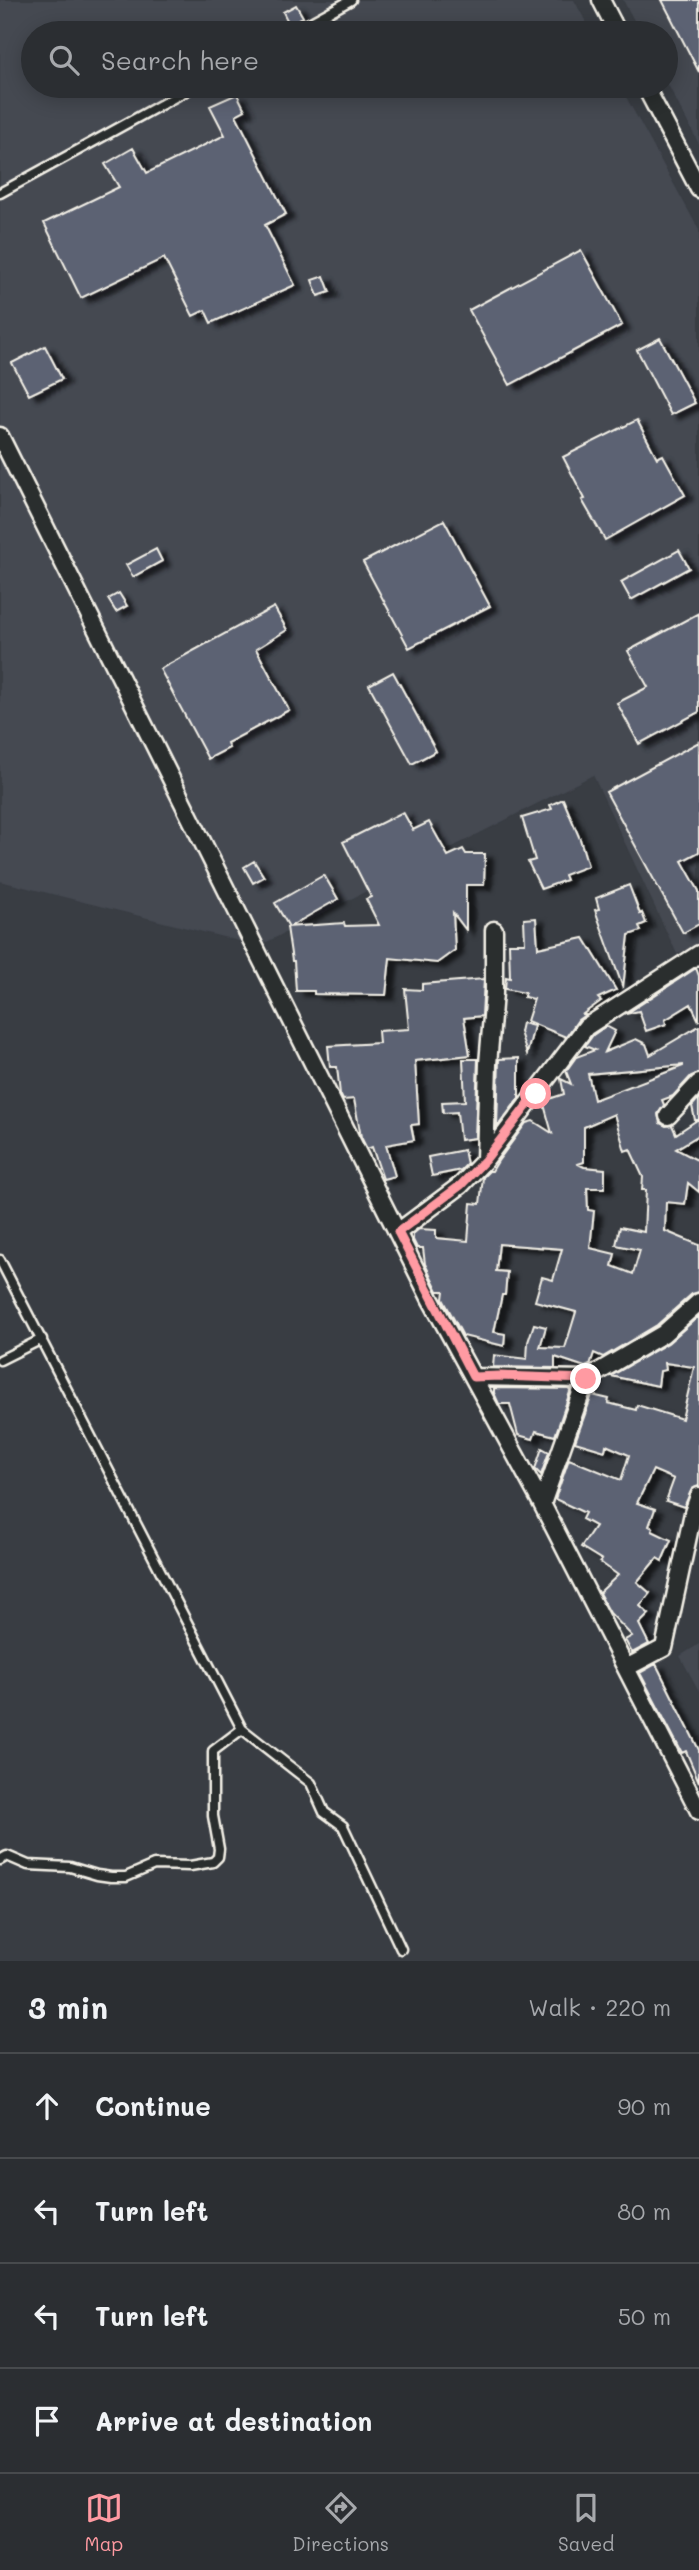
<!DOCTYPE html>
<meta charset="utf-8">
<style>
:root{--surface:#2b2e32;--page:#33363a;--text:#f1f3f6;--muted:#a6a8ac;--line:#474a4d;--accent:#ff9aa2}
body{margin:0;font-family:Mali,sans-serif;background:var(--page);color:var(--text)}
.stop{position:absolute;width:21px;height:21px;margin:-16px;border:5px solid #ff9aa2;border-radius:50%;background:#fff}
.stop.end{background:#ff9aa2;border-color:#fff;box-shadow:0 2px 7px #0008}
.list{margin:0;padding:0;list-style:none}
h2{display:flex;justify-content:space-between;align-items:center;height:91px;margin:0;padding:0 28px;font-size:30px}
h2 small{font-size:23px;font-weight:400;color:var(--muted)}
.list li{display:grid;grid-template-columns:46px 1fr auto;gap:21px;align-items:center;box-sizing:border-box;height:105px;padding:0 28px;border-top:2px solid var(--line)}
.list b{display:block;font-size:26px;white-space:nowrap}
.list em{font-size:23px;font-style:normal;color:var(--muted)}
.icon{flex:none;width:38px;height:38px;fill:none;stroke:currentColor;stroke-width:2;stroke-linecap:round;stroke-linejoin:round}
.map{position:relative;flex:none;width:699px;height:1961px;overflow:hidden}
.search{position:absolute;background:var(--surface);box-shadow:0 4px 18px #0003;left:21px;right:21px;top:21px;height:77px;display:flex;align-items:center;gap:18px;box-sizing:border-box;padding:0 24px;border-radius:38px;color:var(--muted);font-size:26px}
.sheet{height:511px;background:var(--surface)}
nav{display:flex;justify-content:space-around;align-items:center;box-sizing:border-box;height:98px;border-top:2px solid var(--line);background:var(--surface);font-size:19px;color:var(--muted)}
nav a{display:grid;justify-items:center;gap:4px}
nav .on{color:var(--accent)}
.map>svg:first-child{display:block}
.built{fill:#444851}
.building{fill:#5c6273;stroke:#f4f1e8;stroke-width:2;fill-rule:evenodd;filter:url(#shadow)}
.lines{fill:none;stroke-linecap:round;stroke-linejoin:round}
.lane-casing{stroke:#f4f1e8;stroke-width:13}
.street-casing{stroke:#f4f1e8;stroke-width:21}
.lane{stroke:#2a2d2e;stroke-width:8}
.street{stroke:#2a2d2e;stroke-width:16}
.route{stroke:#ff9aa2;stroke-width:9}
</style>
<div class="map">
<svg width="699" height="1961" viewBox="0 0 699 1961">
<defs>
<filter id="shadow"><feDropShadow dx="8" dy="4.5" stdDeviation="2" flood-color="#0009"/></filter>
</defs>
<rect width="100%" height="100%" fill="#393d43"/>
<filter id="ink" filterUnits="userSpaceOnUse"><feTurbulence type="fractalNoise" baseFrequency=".0143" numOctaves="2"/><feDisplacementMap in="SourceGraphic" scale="14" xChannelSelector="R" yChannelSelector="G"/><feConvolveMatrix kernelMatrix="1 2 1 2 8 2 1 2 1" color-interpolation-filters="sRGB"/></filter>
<g filter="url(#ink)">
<path class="built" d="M0,0H574L592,33H33V86H620L699,230V943L677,954L593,775L259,946L0,881Z
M623,0H699V144L666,81V33H641Z
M699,1644V1691L680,1656Z"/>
<path class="building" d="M662,0H699V72Z
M296,5L303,17L289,24L283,12Z
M237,94L245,110L236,115L286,214L265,225L295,285L211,323L205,310L193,316L164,258L81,298L44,223L119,187L105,164L133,148L147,173L225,135L210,106Z
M581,250L622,325L510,385L469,310Z
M324,276L330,292L318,296L312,280Z
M660,338L695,403L671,415L637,350Z
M45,346L62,379L29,395L12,363Z
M637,420L657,458L663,455L685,495L605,540L582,500L585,499L563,457Z
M444,520L490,606L409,648L363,562Z
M156,549L162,561L133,577L126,565Z
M679,550L689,568L631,600L621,582Z
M119,593L127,606L116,612L108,599Z
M274,607L287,630L256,649L289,710L227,743L229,748L208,759L160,669Z
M699,613V712L639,744L617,703L648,687L628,651Z
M393,672L436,751L412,764L369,685Z
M699,742V852L682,861L699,891V924L683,933L606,792Z
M563,799L580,839L588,866L564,875L566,880L541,889L528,862L535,860L522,818L552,809L550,805Z
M403,812L413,830L429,822L448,856L463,849L466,854H485L484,885H466V930L453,913L455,950L437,963L390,958L386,995L314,994V991H296L294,961H292L287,927L344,923L345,926L379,925L366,899L371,897L343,842Z
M254,861L264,877L253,883L244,867Z
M324,875L338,899L289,927L275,903Z
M629,885L640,914L642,913L646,923L639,926L641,931L629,935L623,988L595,910L599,909L596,898Z
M536,918L538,948L584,938L616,990L598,998L601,1001L583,1014L585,1015L578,1020L566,1037L527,1021L534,999L524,997L525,993L505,989L506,977L510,978L509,943H525L524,919Z
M696,968L699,976V1021L691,1004L665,1020L666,1024L646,1031L639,1011L626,1014Z
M484,979L482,1016L464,1018L470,1055L415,1061L419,1124L411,1125L414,1140L386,1145L395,1176L383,1179L372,1147L367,1149L361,1137L354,1099L343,1100L340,1094L337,1067H330L328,1046L379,1043L378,1031L409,1029L405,989L422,990V984Z
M522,1023L534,1026L527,1054L520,1032Z
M606,1026L615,1031L605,1052L636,1039L646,1044L650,1055L699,1026V1073L691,1076L673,1096L662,1100L664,1105L658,1114L660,1123L666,1126L672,1125L676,1134L697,1120H695L692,1106L699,1098V1135L676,1149L699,1161V1192L688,1183L685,1204L666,1202L665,1231L699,1245V1292L692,1294L657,1325L603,1357L594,1353L590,1365L585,1367L555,1357V1368L493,1367L494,1355L527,1359L528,1342L534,1324L546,1327L540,1347L565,1348L576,1312L535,1301L542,1277L553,1280L562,1249L499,1244L496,1271L507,1272L505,1295H502L494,1332L505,1334L504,1346L463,1336L443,1299L444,1291H438L425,1264L423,1248H417L413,1240V1234L419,1229L436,1230V1238L468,1241L471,1203L480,1204L483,1177L489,1171H492L498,1161L526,1123L533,1121L552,1133L543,1101L564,1094L561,1079L571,1084L566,1071L576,1057L595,1050L585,1046L593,1035ZM683,1065V1066L594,1100L588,1074ZM614,1114L625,1151L630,1149L643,1177L642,1190H646L644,1232L620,1227L616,1245L640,1250L633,1274L612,1266L615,1254L590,1248L594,1211L588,1210L587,1188H605V1169L584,1167L578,1164L584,1162V1127Z
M519,1058V1098L497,1127L499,1059Z
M463,1059H478L475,1138L460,1140L457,1112L443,1113L442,1102L465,1101Z
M464,1150L467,1164L461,1170L432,1176L428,1157Z
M699,1316V1486L692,1489L684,1507L666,1501L674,1479L653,1470L637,1503L655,1509L649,1526L653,1528L652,1531L671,1540L662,1561L657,1558L637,1582L650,1593L640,1606L649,1614L639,1624L649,1644L632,1653L625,1640L632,1636L610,1613L599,1593L618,1575L600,1562L602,1560L581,1547L595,1526L582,1519L585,1513L555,1499L569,1459L621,1480L629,1455L606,1445L605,1451L575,1442L592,1395L609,1399L608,1403L636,1410L637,1405L682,1419L694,1367L665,1363L666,1370L660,1371L658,1386L611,1376L668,1343Z
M494,1388L571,1389L555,1436L536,1431L533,1439L518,1435L510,1404H499L494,1393Z
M542,1448L549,1452L541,1475L535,1469Z
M656,1664L699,1750V1782L686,1751L682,1753L640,1673Z"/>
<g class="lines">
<defs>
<path id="lane" d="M291,33L351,0
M0,193L195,86
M0,1260L242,1729L311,1783L324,1812L343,1826L401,1949
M0,1360L42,1339
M0,1860L7,1856L28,1865L70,1867L97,1875L111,1877H126L154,1865L190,1866L213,1862L218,1857L219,1849L213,1816V1751L242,1729"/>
<path id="street" d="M601,0L618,33
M645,86L699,189
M0,436L431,1300L473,1377L586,1379L663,1334L699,1302
M668,1116L699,1083
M485,1160L488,1064L494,993V930
M398,1232L461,1185L485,1160L586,1027L699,954
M473,1377L542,1504
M586,1379L542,1504L699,1811
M626,1668L664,1648L693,1513L699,1496"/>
</defs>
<use href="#lane" class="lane-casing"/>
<use href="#street" class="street-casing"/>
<use href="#lane" class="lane"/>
<use href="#street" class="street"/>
</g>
</g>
<g class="lines" filter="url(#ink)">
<path class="route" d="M536,1094L485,1160L461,1185L398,1232L473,1377L500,1376L586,1379"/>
</g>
</svg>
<div class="stop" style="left:536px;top:1094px"></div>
<div class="stop end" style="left:586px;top:1379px"></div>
<div class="search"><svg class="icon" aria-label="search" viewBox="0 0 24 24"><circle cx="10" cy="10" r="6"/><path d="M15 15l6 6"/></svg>Search here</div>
</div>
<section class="sheet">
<h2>3 min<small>Walk · 220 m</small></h2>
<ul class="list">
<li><svg class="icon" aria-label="ahead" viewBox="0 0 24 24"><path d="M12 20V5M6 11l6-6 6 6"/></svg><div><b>Continue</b></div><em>90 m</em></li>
<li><svg class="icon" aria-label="left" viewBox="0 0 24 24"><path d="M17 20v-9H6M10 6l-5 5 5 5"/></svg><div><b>Turn left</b></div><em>80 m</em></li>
<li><svg class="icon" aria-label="left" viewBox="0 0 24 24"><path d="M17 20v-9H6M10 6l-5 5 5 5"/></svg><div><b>Turn left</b></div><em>50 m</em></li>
<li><svg class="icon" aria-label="arrive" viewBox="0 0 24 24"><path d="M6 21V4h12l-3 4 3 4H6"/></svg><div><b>Arrive at destination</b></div></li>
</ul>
</section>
<nav>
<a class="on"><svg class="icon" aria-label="map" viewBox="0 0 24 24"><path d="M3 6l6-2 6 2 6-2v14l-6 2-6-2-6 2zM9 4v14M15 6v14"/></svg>Map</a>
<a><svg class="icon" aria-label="directions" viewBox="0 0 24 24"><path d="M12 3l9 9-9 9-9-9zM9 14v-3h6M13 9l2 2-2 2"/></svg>Directions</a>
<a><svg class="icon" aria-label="saved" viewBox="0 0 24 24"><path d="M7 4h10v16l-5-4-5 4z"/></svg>Saved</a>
</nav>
